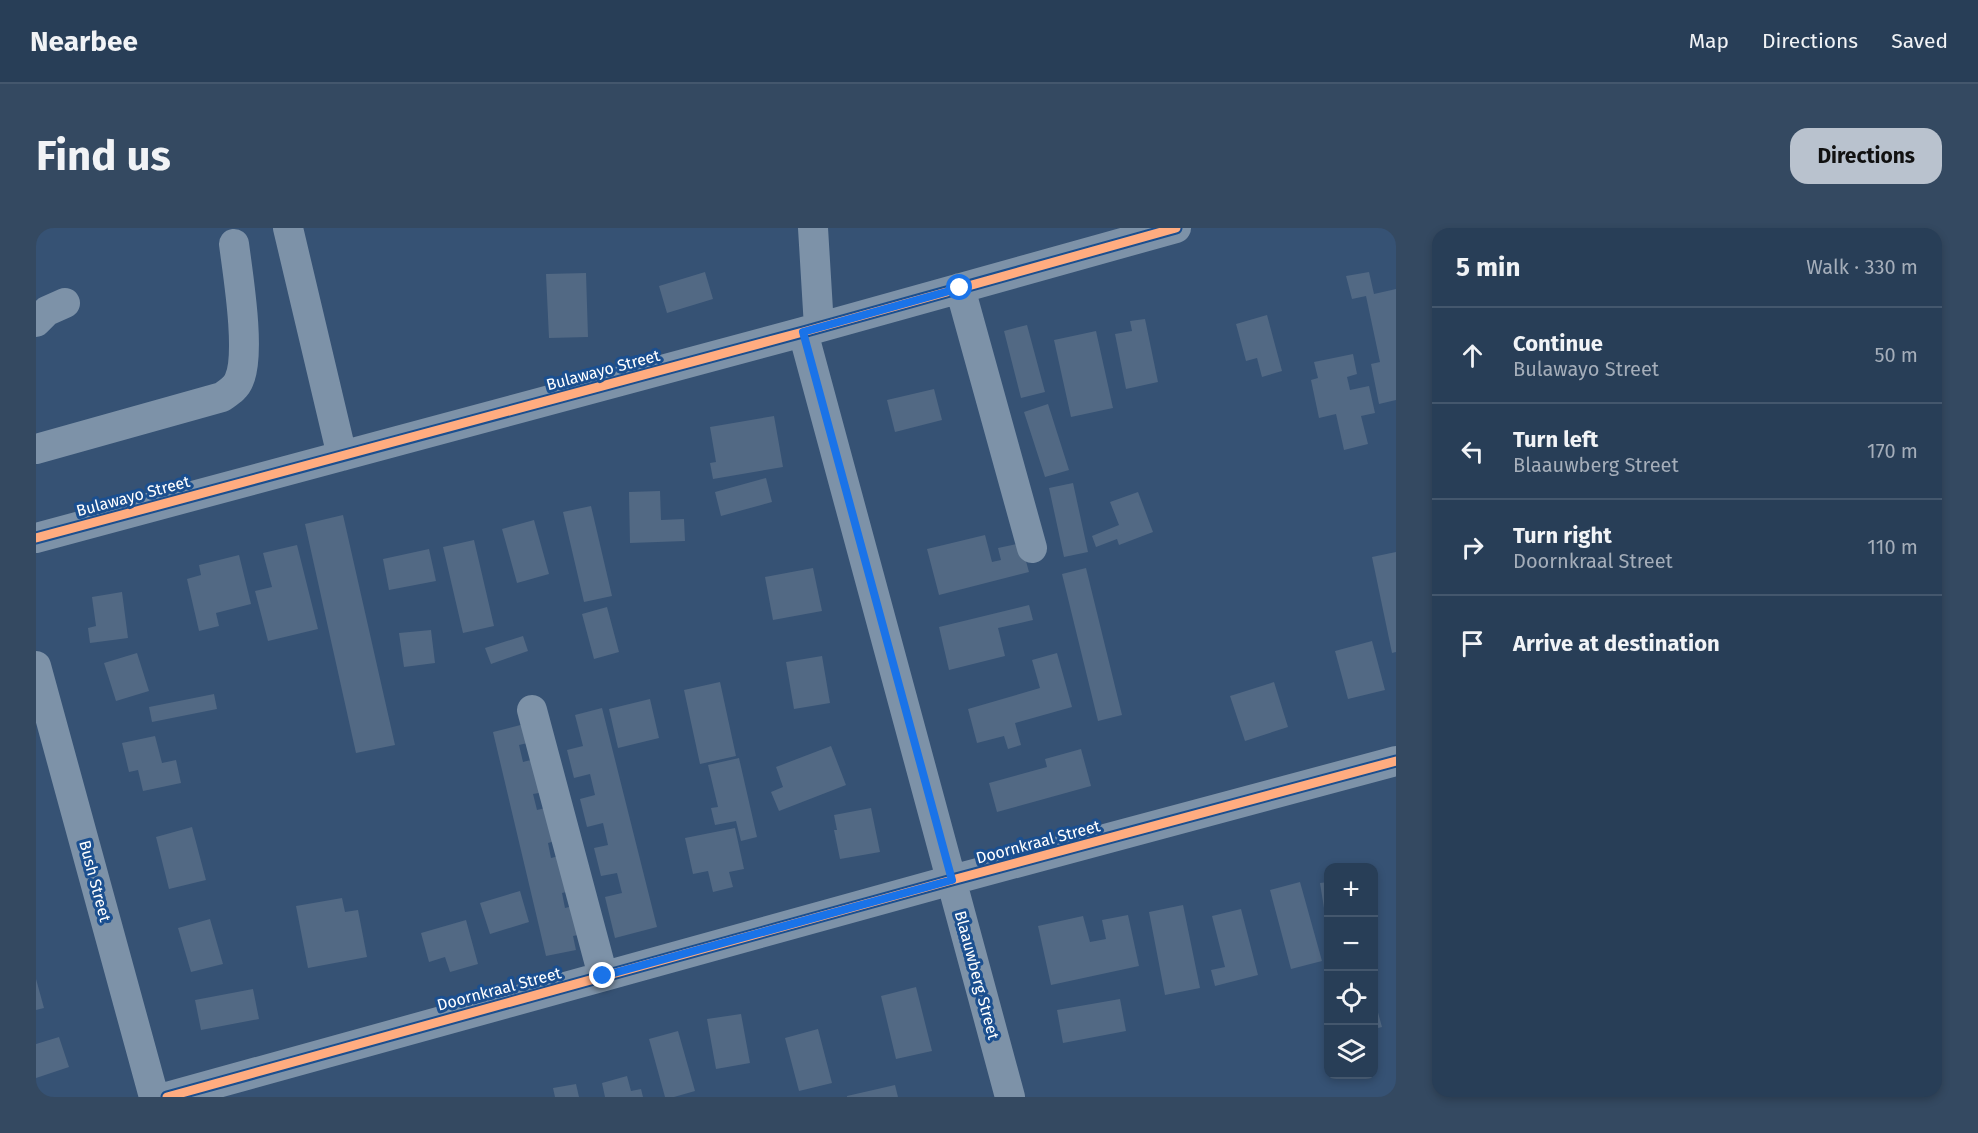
<!DOCTYPE html>
<meta charset="utf-8">
<style>
:root{--surface:#283e57;--page:#344961;--text:#f1f3f6;--muted:#a5aeba;--line:#44576d;--accent:#b9c2ce}
body{margin:0;font-family:"Fira Sans",sans-serif;background:var(--page);color:var(--text)}
.controls{position:absolute;right:18px;bottom:18px;display:grid;overflow:hidden;border-radius:12px;box-shadow:0 3px 9px #0003}
.controls button{width:54px;height:54px;display:grid;place-items:center;padding:0;border:0;border-bottom:2px solid var(--line);background:var(--surface);color:var(--text);font:30px sans-serif}
.stop{position:absolute;width:18px;height:18px;margin:-14px;border:4px solid #1a73e8;border-radius:50%;background:#fff}
.stop.end{background:#1a73e8;border-color:#fff;box-shadow:0 2px 6px #0008}
.list{margin:0;padding:0;list-style:none}
h2{display:flex;justify-content:space-between;align-items:center;height:78px;margin:0;padding:0 24px;font-size:26px}
h2 small{font-size:20px;font-weight:400;color:var(--muted)}
.list li{display:grid;grid-template-columns:39px 1fr auto;gap:18px;align-items:center;box-sizing:border-box;height:96px;padding:0 24px;border-top:2px solid var(--line)}
.list b{display:block;font-size:22px;white-space:nowrap}
.list p{margin:0;font-size:20px;white-space:nowrap;color:var(--muted)}
.list em{font-size:20px;font-style:normal;color:var(--muted)}
.icon{flex:none;width:33px;height:33px;fill:none;stroke:currentColor;stroke-width:2;stroke-linecap:round;stroke-linejoin:round}
.map{position:relative;flex:none;width:1360px;height:869px;overflow:hidden;border-radius:18px}
header{display:flex;align-items:center;gap:36px;box-sizing:border-box;height:84px;padding:0 30px;background:var(--surface);border-bottom:2px solid var(--line)}
header strong{font-size:28px}
nav{display:flex;gap:33px;margin-inline-start:auto;font-size:21px}
.intro{display:flex;align-items:center;justify-content:space-between;box-sizing:border-box;height:144px;padding:0 36px}
h1{margin:0;font-size:42px}
.button{padding:15px 27px;border-radius:18px;background:var(--accent);color:#111;font-size:21px;font-weight:700}
main{display:flex;gap:36px;padding:0 36px}
aside{flex:1;background:var(--surface);border-radius:18px;box-shadow:0 3px 9px #0003}
.map>svg:first-child{display:block}
.building{fill:#526984}
.lines{fill:none;stroke-linecap:round;stroke-linejoin:round}
.minor{stroke:#7d92a8;stroke-width:30}
.cycleway-casing{stroke:#1b4f8f;stroke-width:13}
.cycleway{stroke:#ffac80;stroke-width:9}
.route{stroke:#1a73e8;stroke-width:8}
.labels{text-anchor:middle;dominant-baseline:central;stroke-width:6;stroke-linejoin:round;paint-order:stroke}
.street-label{font-size:16px;fill:#fff;stroke:#1b4f8f}
</style>
<header>
<strong>Nearbee</strong>
<nav><a>Map</a><a>Directions</a><a>Saved</a></nav>
</header>
<div class="intro"><h1>Find us</h1><a class="button">Directions</a></div>
<main>
<div class="map">
<svg width="1360" height="869" viewBox="0 0 1360 869">
<rect width="100%" height="100%" fill="#365274"/>
<path class="building" d="M669,44L677,71L631,85L623,58Z
M1333,44L1338,66L1360,61V172L1343,176L1335,136L1344,134L1330,68L1316,71L1310,48Z
M550,45L552,109L513,110L510,46Z
M1231,87L1246,143L1226,149L1221,130L1210,133L1200,96Z
M1109,91L1122,154L1090,161L1079,106L1096,103L1094,93Z
M991,97L1009,164L985,170L968,103Z
M1060,103L1077,180L1035,189L1018,112Z
M1317,126L1321,146L1311,149L1314,162L1333,158L1339,185L1325,188L1332,216L1308,222L1300,186L1283,190L1275,152L1282,150L1278,134Z
M898,161L906,192L859,204L851,172Z
M1012,176L1033,242L1009,249L988,184Z
M738,188L747,239L677,251L674,235L680,234L674,199Z
M730,250L736,274L685,288L679,264Z
M1037,255L1052,324L1028,329L1013,260Z
M624,263L625,292L648,291L649,313L594,315L593,264Z
M1102,264L1117,304L1083,317L1081,311L1060,319L1056,308L1083,297L1074,274Z
M555,278L576,368L548,374L527,284Z
M307,287L359,517L320,525L269,296Z
M498,292L513,346L481,355L466,301Z
M949,307L956,334L965,332L962,320L985,315L993,344L903,367L891,321Z
M438,312L458,398L427,405L407,319Z
M261,317L282,401L232,413L219,363L236,359L227,325Z
M393,321L400,353L353,362L347,331Z
M1360,324V424L1356,425L1336,329Z
M203,327L215,376L180,385L183,398L163,403L151,351L165,347L163,337Z
M777,340L786,383L737,392L729,349Z
M1050,340L1086,487L1062,493L1026,346Z
M86,364L92,410L54,415L52,400L60,398L56,369Z
M993,377L997,392L962,400L969,428L913,442L903,399Z
M571,379L583,424L558,431L546,386Z
M395,402L399,435L368,439L363,405Z
M487,408L492,423L455,436L449,420Z
M1336,413L1349,462L1312,471L1299,423Z
M101,425L113,463L80,473L68,435Z
M1021,425L1036,479L979,495L985,517L972,521L968,508L941,515L932,481L1004,460L996,432Z
M786,428L794,475L758,481L750,434Z
M684,454L700,528L664,536L648,462Z
M1238,454L1252,499L1209,513L1194,468Z
M178,466L181,481L116,494L113,479Z
M614,471L623,510L582,520L573,481Z
M566,480L621,699L579,710L569,669L586,665L581,645L565,648L558,620L572,617L567,595L551,599L544,571L559,567L554,546L538,550L531,522L547,518L539,487Z
M496,494L500,513L483,517L487,534L506,529L514,563L497,566L501,582L518,578L526,611L512,615L515,630L531,626L539,662L526,665L529,680L545,676L552,705L537,708L540,722L510,728L457,504Z
M119,508L126,535L140,532L145,555L107,563L102,542L93,544L86,515Z
M795,518L810,557L743,583L735,564L747,559L740,539Z
M1045,521L1055,558L961,584L953,555L1011,539L1009,531Z
M703,530L721,609L705,613L700,593L679,597L675,580L682,579L672,537Z
M835,580L844,624L804,631L798,602H801L798,587Z
M156,599L170,652L133,661L120,609Z
M699,600L708,641L693,644L697,659L677,664L672,643L657,646L649,610Z
M1264,654L1286,733L1255,741L1234,662Z
M1292,654V699H1291L1284,655Z
M484,663L493,694L454,706L444,675Z
M306,670L309,684L322,682L331,729L272,740L260,678Z
M1147,677L1164,760L1129,767L1113,684Z
M1205,681L1222,747L1179,758L1175,742L1189,739L1176,688Z
M1092,687L1103,738L1015,757L1002,698L1047,688L1054,714L1070,711L1066,692Z
M174,691L187,736L155,744L142,700Z
M430,692L442,736L414,744L409,729L393,734L385,705Z
M0,751L8,780L0,782Z
M880,759L896,823L860,831L845,768Z
M217,761L223,791L165,802L159,772Z
M1338,770L1346,799L1338,801Z
M1084,771L1090,803L1027,815L1021,782Z
M705,786L714,835L680,841L671,791Z
M782,801L796,855L763,863L749,810Z
M642,803L659,863L638,869H629L613,811Z
M23,809L33,839L0,850V816Z
M591,848L595,863L605,861L607,869H569L566,855Z
M540,856L543,869H519L517,860Z
M859,857L862,869H811V868Z"/>
<g class="lines">
<path class="minor" d="M252,0L306,228
M777,0L783,99
M924,60L996,320
M0,94L11,83L29,75
M767,104L974,869
M0,221L186,169C193,164 200,160 203,152C215,126 202,47 198,16
M0,310L767,104L1140,0
M0,438L118,869
M496,482L567,748
M131,869L916,652L1360,533"/>
<defs>
<path id="cycleway" d="M0,310L767,104L1140,0
M131,869L916,652L1360,533"/>
</defs>
<use href="#cycleway" class="cycleway-casing"/>
<use href="#cycleway" class="cycleway"/>
</g>
<g class="lines">
<path class="route" d="M567,748L916,652L767,104L924,60"/>
</g>
<g class="labels">
<g class="street-label">
<text transform="translate(567 142) rotate(-15)">Bulawayo Street</text>
<text transform="translate(97 268) rotate(-15)">Bulawayo Street</text>
<text transform="translate(1002 614) rotate(-15)">Doornkraal Street</text>
<text transform="translate(59 653) rotate(75)">Bush Street</text>
<text transform="translate(941 747) rotate(75)">Blaauwberg Street</text>
<text transform="translate(463 761) rotate(-15)">Doornkraal Street</text>
</g>
</g>
</svg>
<div class="controls">
<button>+</button>
<button>−</button>
<button><svg class="icon" aria-label="locate" viewBox="0 0 24 24"><circle cx="12" cy="12" r="6"/><path d="M12 2v4M12 18v4M2 12h4M18 12h4"/></svg></button>
<button><svg class="icon" aria-label="layers" viewBox="0 0 24 24"><path d="M12 4l9 5-9 5-9-5zM3 14l9 5 9-5"/></svg></button>
</div>
<div class="stop" style="left:924px;top:60px"></div>
<div class="stop end" style="left:567px;top:748px"></div>
</div>
<aside>
<h2>5 min<small>Walk · 330 m</small></h2>
<ul class="list">
<li><svg class="icon" aria-label="ahead" viewBox="0 0 24 24"><path d="M12 20V5M6 11l6-6 6 6"/></svg><div><b>Continue</b><p>Bulawayo Street</p></div><em>50 m</em></li>
<li><svg class="icon" aria-label="left" viewBox="0 0 24 24"><path d="M17 20v-9H6M10 6l-5 5 5 5"/></svg><div><b>Turn left</b><p>Blaauwberg Street</p></div><em>170 m</em></li>
<li><svg class="icon" aria-label="right" viewBox="0 0 24 24"><path d="M7 20v-9h11M14 6l5 5-5 5"/></svg><div><b>Turn right</b><p>Doornkraal Street</p></div><em>110 m</em></li>
<li><svg class="icon" aria-label="arrive" viewBox="0 0 24 24"><path d="M6 21V4h12l-3 4 3 4H6"/></svg><div><b>Arrive at destination</b></div></li>
</ul>
</aside>
</main>
